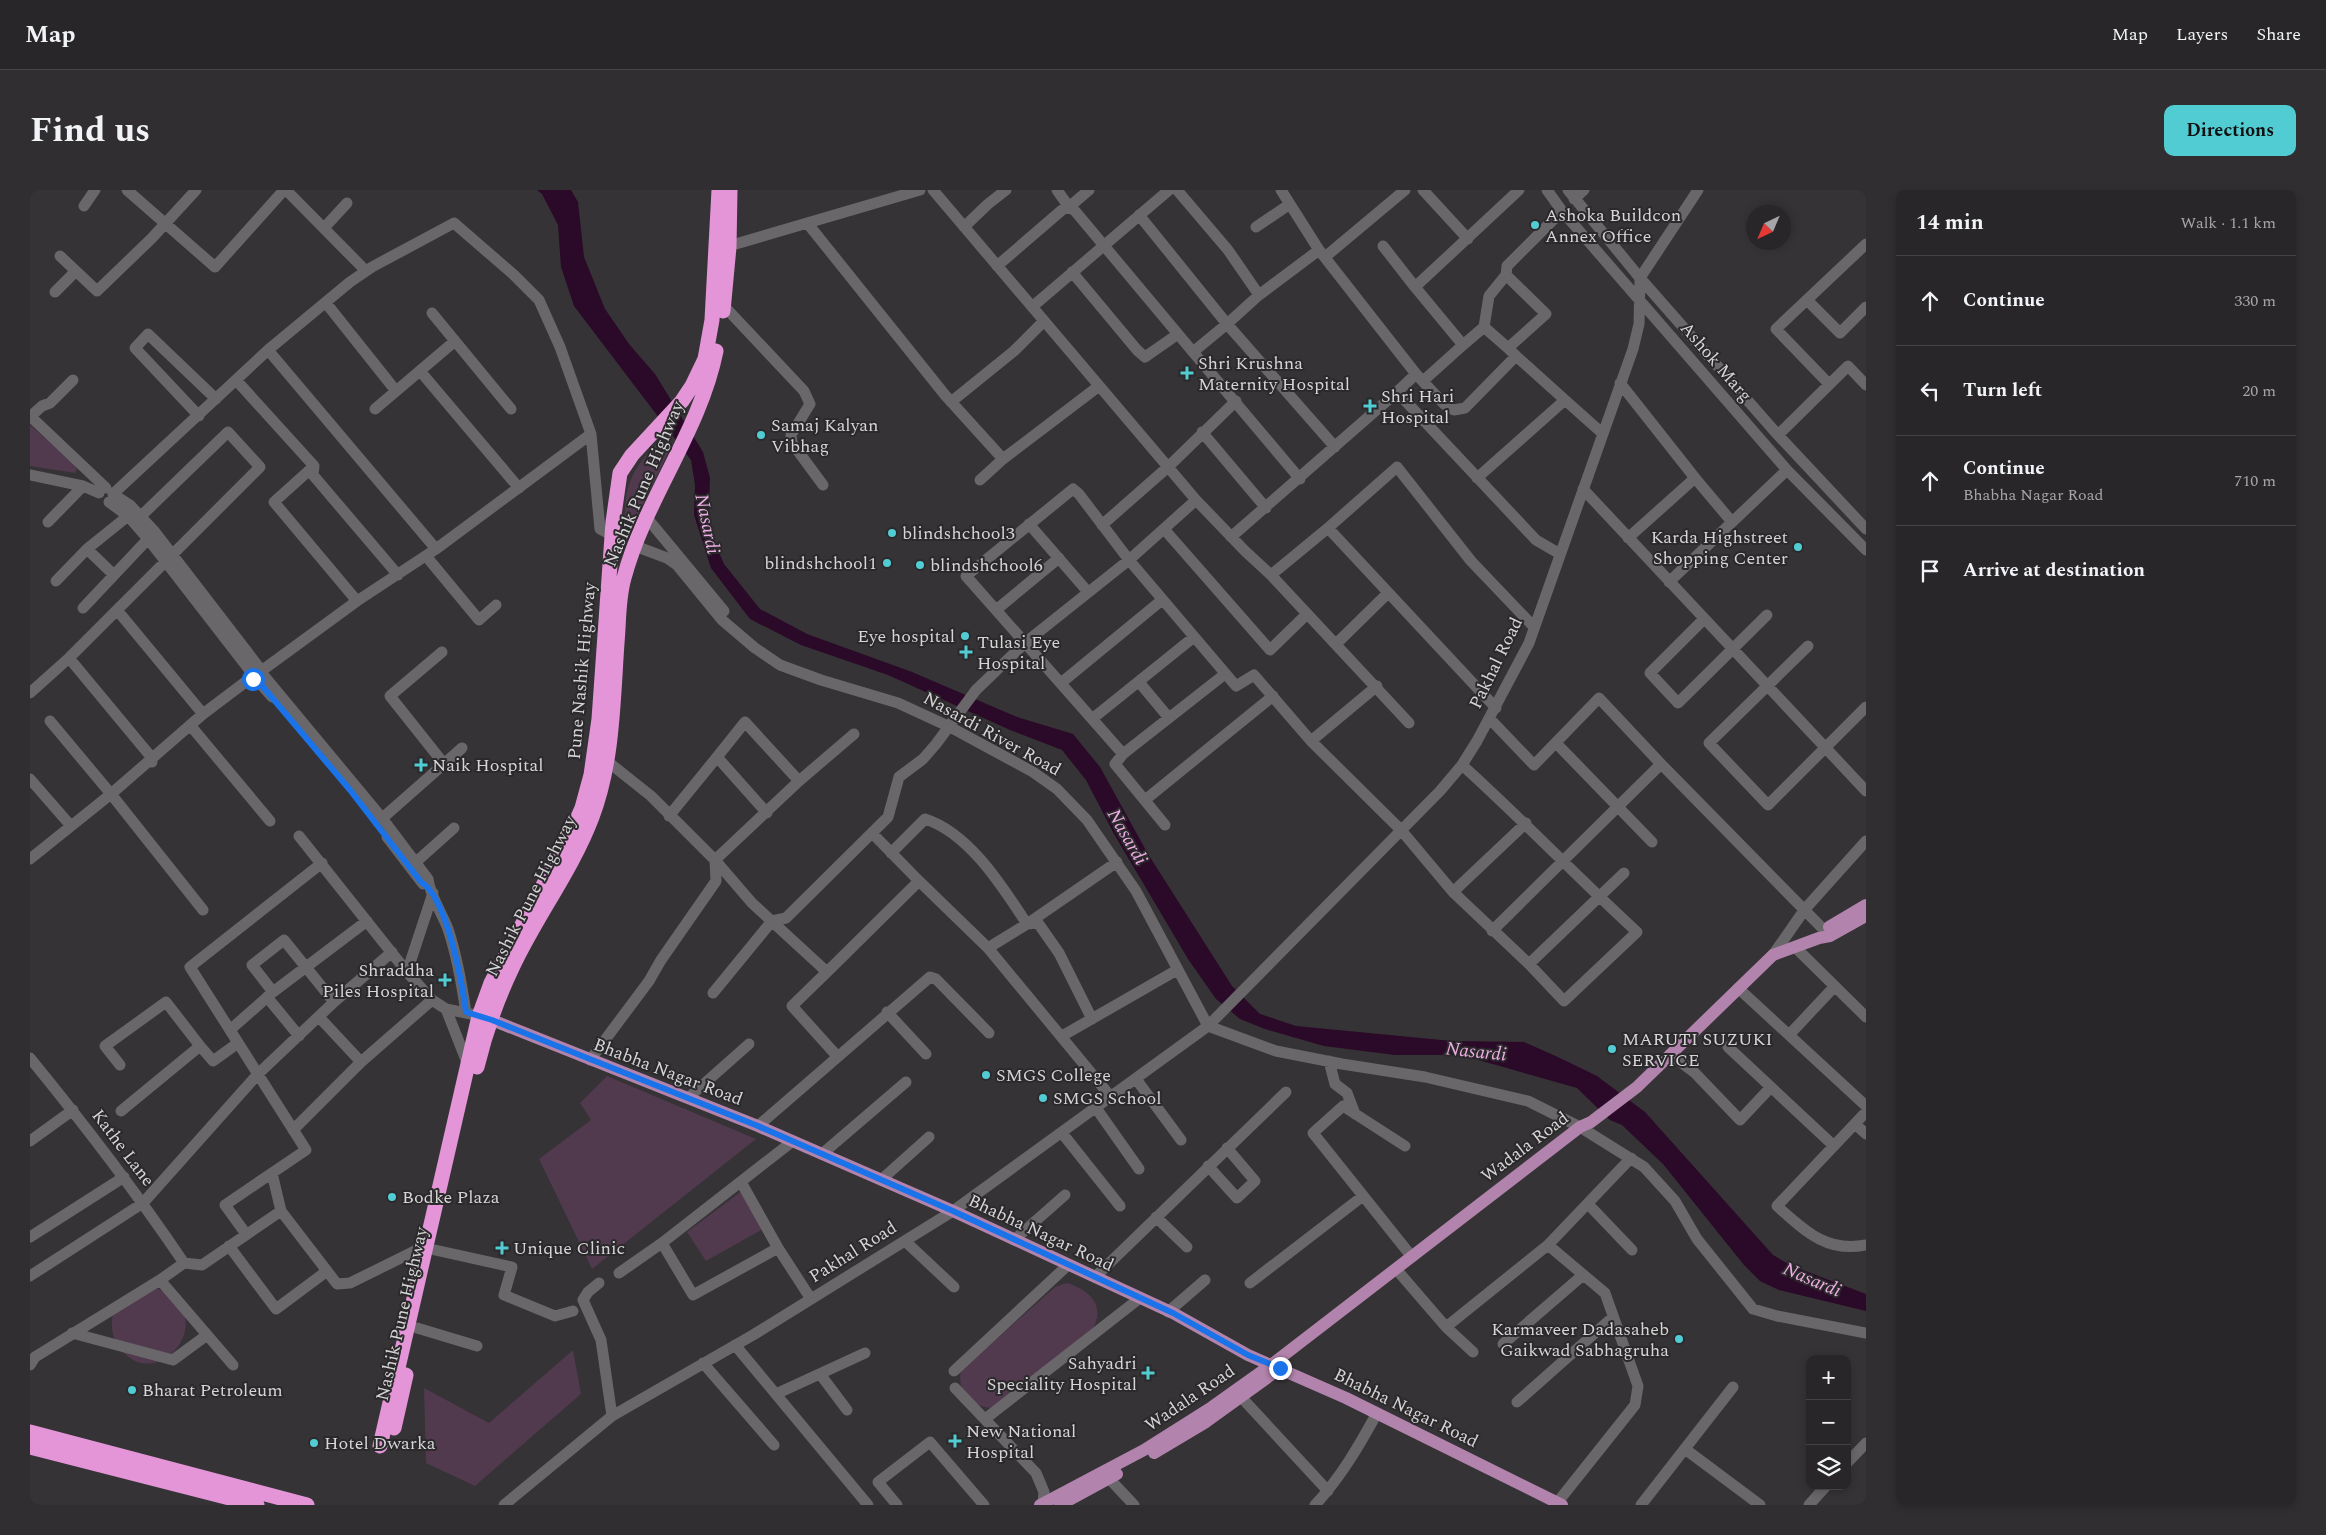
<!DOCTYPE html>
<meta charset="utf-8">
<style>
:root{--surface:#282628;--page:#302e30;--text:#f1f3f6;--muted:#a5a5a8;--line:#444345;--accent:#51ccd3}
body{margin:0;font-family:Spectral,serif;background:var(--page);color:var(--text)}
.controls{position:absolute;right:15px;bottom:15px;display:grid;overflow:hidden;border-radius:10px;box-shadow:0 2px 8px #0003}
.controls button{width:45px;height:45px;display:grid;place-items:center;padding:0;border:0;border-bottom:1px solid var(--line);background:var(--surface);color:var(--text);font:25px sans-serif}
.compass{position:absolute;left:1716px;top:15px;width:45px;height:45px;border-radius:50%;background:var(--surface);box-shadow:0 2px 8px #0003;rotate:224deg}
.stop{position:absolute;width:15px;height:15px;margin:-11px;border:4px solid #1a73e8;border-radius:50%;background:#fff}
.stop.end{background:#1a73e8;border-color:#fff;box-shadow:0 1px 5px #0008}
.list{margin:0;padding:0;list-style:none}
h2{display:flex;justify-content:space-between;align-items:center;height:65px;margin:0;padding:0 20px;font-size:21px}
h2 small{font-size:16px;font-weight:400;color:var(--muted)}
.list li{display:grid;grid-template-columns:32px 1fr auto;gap:15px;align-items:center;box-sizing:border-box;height:90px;padding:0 20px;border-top:1px solid var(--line)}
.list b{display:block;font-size:19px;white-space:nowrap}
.list p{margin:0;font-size:16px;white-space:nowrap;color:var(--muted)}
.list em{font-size:16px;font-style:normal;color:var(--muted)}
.icon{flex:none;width:28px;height:28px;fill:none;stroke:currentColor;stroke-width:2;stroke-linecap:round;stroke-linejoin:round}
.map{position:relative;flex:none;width:1836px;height:1315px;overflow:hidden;border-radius:10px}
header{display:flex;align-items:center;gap:30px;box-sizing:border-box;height:70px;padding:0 25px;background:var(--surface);border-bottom:1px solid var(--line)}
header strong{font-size:24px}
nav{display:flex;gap:28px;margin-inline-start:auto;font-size:18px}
.intro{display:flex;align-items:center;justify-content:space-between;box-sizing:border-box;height:120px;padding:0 30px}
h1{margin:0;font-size:35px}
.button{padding:12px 22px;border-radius:10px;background:var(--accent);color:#111;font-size:18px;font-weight:700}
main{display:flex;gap:30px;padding:0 30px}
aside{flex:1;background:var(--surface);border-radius:10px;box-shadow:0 2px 8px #0003}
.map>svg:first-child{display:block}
.green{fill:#51394e}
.water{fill:#2b0928}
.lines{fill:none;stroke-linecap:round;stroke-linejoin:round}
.minor{stroke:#696769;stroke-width:11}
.major{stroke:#b283ac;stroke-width:12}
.highway{stroke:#e395d8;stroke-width:15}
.route{stroke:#1a73e8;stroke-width:6}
.poi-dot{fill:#51ccd3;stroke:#2b292b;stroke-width:2}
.labels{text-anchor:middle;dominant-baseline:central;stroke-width:4;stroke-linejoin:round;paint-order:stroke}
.poi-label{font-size:18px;fill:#d6d5d6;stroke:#2b292b;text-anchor:start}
.street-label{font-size:18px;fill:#d6d5d6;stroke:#2b292b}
.water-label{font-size:19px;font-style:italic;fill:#edade4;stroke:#2b292b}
</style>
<header>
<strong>Map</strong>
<nav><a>Map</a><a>Layers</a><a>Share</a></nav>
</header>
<div class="intro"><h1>Find us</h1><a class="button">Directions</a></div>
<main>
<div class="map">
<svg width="1836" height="1315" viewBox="0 0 1836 1315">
<rect width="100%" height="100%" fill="#353335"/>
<path class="green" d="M0,235L42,272L47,279L45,283L0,276Z
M628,253L638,263L594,353C596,304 591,290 628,253Z
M577,886L726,949L562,1079L509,969L561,930L550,913Z
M713,1000L733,1039L676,1071L657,1042Z
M1037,1093C1063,1101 1077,1119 1060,1143L963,1218C943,1218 926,1201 931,1181L1025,1097Z
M126,1098C193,1124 131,1203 93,1162C81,1149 80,1136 84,1119Z
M543,1160L551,1204L445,1296L396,1273L394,1198L459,1233Z"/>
<path class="water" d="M507,0H541L548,12L554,67L575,119L599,154L625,184L673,262L680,288L678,337L694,374L730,419L777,444L882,482L987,527L1043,544L1070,577L1118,664L1202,796L1230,824L1266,836L1422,851L1494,852L1530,868L1567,886L1615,922L1743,1065L1762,1076L1836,1104V1121L1749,1100L1730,1091L1714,1075L1633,974L1592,935L1580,930L1547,898L1431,865H1365L1294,856L1235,839L1210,829L1186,809L1158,769L1084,644L1056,590L1032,560L980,540L858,485L771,455L720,429L681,378L664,325L665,295L661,270L544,116L531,77L528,35L512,4Z"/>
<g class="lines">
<path class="minor" d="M97,0L185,77L254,0
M256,0L336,81
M903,0L1166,310L1215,361L1241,385L1379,533
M1027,0L1039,17L1059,0
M1147,0L1198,60L1229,105
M1251,0L1289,60L1386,184
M1393,0L1438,49
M1517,0L1532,21L1757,280L1836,360
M1538,0L1610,88L1748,245L1836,339
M1544,9L1554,0
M54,16L65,0
M1109,25L1197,134L1229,105L1289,60
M778,34L915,205L973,269
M934,37L958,14L976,0
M1226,37L1260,14
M294,38L317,13
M1353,56L1385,97
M692,58L890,0
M30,66L67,101L122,48L166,0
M1295,67L1375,0
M967,76L1032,20L1039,17L1045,21L1163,162
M1042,82L1107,160L1115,167L1148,144
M25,102L46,81
M1777,110L1810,143L1836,117
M296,113L366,201
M694,116L774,201L780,214L761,245L762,253L793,295
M1002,117L1139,0
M402,123L481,219
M1454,137L1459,106L1476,85
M1433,155L1454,137L1478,158
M1486,166L1478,158L1516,124L1476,85L1477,76L1532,21
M390,181L489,298
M206,190L284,276L283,285L368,385
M1393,191L1433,155L1385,97L1489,0
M1590,193L1665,288L1598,348
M1799,194L1746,139L1836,54
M1367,202L1386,184L1414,214L1424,220L1435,218L1486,166L1535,210
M921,212L984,161L1014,131
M345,219L425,151
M0,226L76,298
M169,226L105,158L118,144L186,209
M0,227L12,216L20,213L43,190
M1172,242L1236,318
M1748,245L1818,176L1836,195
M284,276L244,312L327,411
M0,285L53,296L69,303
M1447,288L1535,210L1572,243
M1665,288L1702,332
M1270,289L1163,162L1197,134L1305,257
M950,290L973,269L1069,196
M1553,299L1836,601
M79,312L98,326L118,349L221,482
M617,328L694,421
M18,332L53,296
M999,334L1058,402
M1072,335L1138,277L1206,211
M1298,338L1367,277L1441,371L1504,437
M1134,339L1240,460L1277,424
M1201,347L1367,202L1506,350L1530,364
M605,356L637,368L647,375L692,430L725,458L750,475L791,490L868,513L920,537L1003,582L1027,599L1057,630L1106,701L1178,836L1246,861L1312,874L1395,887L1498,911L1550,937L1614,977L1645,1011L1667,1049L1723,1119L1747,1126L1836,1143
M57,359L84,385
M406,359L561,244
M396,366L449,430L466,415
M1241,385L1298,338L1466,518
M26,391L57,359L98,326
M1639,392L1757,280
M53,418L118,349
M87,420L173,524
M966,420L1029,368
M1674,429L1620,483L1648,513L1737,425
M1306,454L1358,403
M1778,456L1679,553L1738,615L1836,517
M412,462L360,506L414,574
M39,468L230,277L198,242L111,326
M228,476L125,342L100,315L83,304L238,160
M234,479L327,411L406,359L238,160L320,92L342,77L424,33L484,85L509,110L530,157L561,244L570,339L583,346
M235,487L352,628L398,689C400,706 412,723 418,739C427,766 432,795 436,823
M228,491L242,507
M1109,492L1139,528
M1031,493L1132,410
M0,503L39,468L122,568V572
M1062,529L1164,447
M1460,529L1504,575L1569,508L1631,574
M160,535L240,631
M824,544L769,591L685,670L722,713L797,782L889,691L958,758L1081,907
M1281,551L1347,496
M1526,553L1622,652
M1093,564L1195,484
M687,567L715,532L769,591
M0,589L41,636
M1115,610L1243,506
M639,626L687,567L737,623
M348,632L432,558
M1135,635L1085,574L1093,564L936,386L1043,299L1049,304L1099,370L1206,496L1224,485L1281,551L1371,640L1423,702L1499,774L1534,811L1607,742C1547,687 1492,629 1432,575
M842,643L889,691
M269,646L377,782L402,810L416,819L441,824
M357,647L393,694
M861,663L895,629C939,643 972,696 997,734L1087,672
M0,669L81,604L20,531
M386,672L424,638
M1423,702L1496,633
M173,720L81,604L173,524L222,487
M1462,741L1631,574L1800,746
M1765,757L1836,827
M958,758L997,734L1008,733L1029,763L1062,829
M1743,765L1775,719L1836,651
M1499,774L1594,683
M377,782L403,703
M797,782L762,816L807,866
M1805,796L1759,845L1836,916
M1708,798L1759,845
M243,802L337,731
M683,803L742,731L756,728L858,627L869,587L893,569L906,554L946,500L996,452L1099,370L1166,310
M237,807L269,846
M416,819L438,875
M857,822L896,864
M289,827L331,872
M200,840L243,802L222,775L254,750L304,812
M1032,846L1147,780
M170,856L183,871L208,853
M1698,857L1804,956
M1640,864L1664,882L1710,930L1741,897
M0,868C54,934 106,1002 154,1073
M560,870L619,791L631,770L686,691L685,670L621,606L572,567
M1299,871L1305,894L1317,903L1325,924
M90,875L75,856L136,812L170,856L91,921
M1106,889L1151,950
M658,908L719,854
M1066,918L1109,979
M1836,922L1747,1016C1775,1041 1797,1063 1836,1055
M1825,934L1836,944
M728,936L900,787L906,789L959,843
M263,940L331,872L402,810
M1032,943L1090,1016
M0,951L43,920
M1375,956L1313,916L1283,943L1382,1067
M792,964L876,892
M1178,976L1207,1008L1225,991L1197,958
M242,983L276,960L160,777L292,673
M851,990L899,947
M711,992L748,1058L781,1109
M1558,1014L1602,1060
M1126,1027L1157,1057
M216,1044L195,1015L242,983L251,1021
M0,1047L94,987
M984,1050L1035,1005
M875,1051L924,1097
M632,1053L663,1105L748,1058
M199,1056L246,1119L297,1081
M405,1060L482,1077L474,1105L525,1126L543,1121
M1366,1079L1416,1137L1518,1055
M589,1083L632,1053L763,951
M0,1086L113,1013L228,884L304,812L362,762
M1065,1087L1256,902
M130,1090L154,1073L172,1075L251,1021L307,1094L320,1093L397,1055
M569,1093L558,1102L553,1110L571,1150L582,1226
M1220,1093L1333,1006
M1138,1122L1175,1090
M1416,1137L1443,1162
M387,1138L447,1156
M42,1143L143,1170L177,1145
M1473,1154L1553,1085
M705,1155L838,1315
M673,1173L744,1255
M0,1175L5,1167L130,1090L203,1175
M924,1181L1038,1075
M790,1184L817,1220
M925,1198L1006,1283L1014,1302L1013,1313
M746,1204L835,1163
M1212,1208L1298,1301
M1487,1212L1583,1127
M955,1229L1110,1108
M1655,1259L1730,1315
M1817,1273L1836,1253
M1073,1282L1104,1315
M1527,1313L1605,1215L1608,1196L1575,1103L1518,1055L1601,968
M474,1315L582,1226L723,1145L923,1021L1178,836L1410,601L1432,575L1447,551L1499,453L1603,159L1609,134L1610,88L1668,0
M867,1315L848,1292L900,1252L954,1315
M1285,1315C1311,1287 1329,1256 1347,1223
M1611,1315L1703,1197
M1779,1315L1796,1296"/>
<path class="major" d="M1799,737L1836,715
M462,830L728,936L923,1021L1143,1123L1218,1165L1316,1208L1532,1315
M1124,1263L1176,1232L1252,1177
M1010,1315L1114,1260L1182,1217L1241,1175L1550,937L1561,932L1607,897L1743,765L1789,748L1800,746L1836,726
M1030,1315L1087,1284"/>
<path class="highway" d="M693,121L699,57L700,0
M447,877C455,844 468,807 483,776C507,725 542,680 562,627C583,572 583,510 587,453C589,431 588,409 594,388C615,309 670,241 686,161
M364,1238L376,1185
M0,1242L277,1315
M350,1256L449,826L461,793L540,645L552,618L561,585L569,529L583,332L590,283L602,265L652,211L662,196L675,169L682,130L689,0
M0,1257L227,1315"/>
</g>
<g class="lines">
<path class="route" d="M223,489L228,491L320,600L391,692C417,707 432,793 436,822L462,830L728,936L923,1021L1143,1123L1218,1165L1250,1178"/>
</g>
<g class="poi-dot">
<circle cx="1505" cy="35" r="5"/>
<path d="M1154.5 175.5h5v5h5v5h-5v5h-5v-5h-5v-5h5z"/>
<path d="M1337.5 208.5h5v5h5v5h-5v5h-5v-5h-5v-5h5z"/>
<circle cx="731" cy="245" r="5"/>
<circle cx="862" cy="343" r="5"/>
<circle cx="1768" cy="357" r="5"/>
<circle cx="857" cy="373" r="5"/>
<circle cx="890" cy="375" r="5"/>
<circle cx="935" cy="446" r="5"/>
<path d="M933.5 454.5h5v5h5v5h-5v5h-5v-5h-5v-5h5z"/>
<path d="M388.5 567.5h5v5h5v5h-5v5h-5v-5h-5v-5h5z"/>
<path d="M412.5 782.5h5v5h5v5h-5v5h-5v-5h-5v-5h5z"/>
<circle cx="1582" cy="859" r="5"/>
<circle cx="956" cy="885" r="5"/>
<circle cx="1013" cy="908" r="5"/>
<circle cx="362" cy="1007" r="5"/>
<path d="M469.5 1050.5h5v5h5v5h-5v5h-5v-5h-5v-5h5z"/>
<circle cx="1649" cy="1149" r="5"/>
<path d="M1115.5 1175.5h5v5h5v5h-5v5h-5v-5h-5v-5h5z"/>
<circle cx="102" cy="1200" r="5"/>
<path d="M922.5 1243.5h5v5h5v5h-5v5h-5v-5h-5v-5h5z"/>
<circle cx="284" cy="1253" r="5"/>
</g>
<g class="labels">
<g class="poi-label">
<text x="1515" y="25">Ashoka Buildcon<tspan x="1515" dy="21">Annex Office</tspan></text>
<text x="1168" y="173">Shri Krushna<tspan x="1168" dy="21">Maternity Hospital</tspan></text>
<text x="1351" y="206">Shri Hari<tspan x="1351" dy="21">Hospital</tspan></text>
<text x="741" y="235">Samaj Kalyan<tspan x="741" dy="21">Vibhag</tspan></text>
<text x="872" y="343">blindshchool3</text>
<text x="1758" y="347" text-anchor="end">Karda Highstreet<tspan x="1758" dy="21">Shopping Center</tspan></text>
<text x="847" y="373" text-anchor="end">blindshchool1</text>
<text x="900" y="375">blindshchool6</text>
<text x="925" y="446" text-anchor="end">Eye hospital</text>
<text x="947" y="452">Tulasi Eye<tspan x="947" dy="21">Hospital</tspan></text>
<text x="402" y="575">Naik Hospital</text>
<text x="404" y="780" text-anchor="end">Shraddha<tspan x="404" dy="21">Piles Hospital</tspan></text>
<text x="1592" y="849">MARUTI SUZUKI<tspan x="1592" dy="21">SERVICE</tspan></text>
<text x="966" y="885">SMGS College</text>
<text x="1023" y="908">SMGS School</text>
<text x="372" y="1007">Bodke Plaza</text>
<text x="483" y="1058">Unique Clinic</text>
<text x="1639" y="1139" text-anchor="end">Karmaveer Dadasaheb<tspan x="1639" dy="21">Gaikwad Sabhagruha</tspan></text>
<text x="1107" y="1173" text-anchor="end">Sahyadri<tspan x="1107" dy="21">Speciality Hospital</tspan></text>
<text x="112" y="1200">Bharat Petroleum</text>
<text x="936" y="1241">New National<tspan x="936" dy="21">Hospital</tspan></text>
<text x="294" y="1253">Hotel Dwarka</text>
</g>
<g class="street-label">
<text transform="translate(1686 172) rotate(49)">Ashok Marg</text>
<text transform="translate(614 294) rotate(-67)">Nashik Pune Highway</text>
<text transform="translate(1466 473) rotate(-64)">Pakhal Road</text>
<text transform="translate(552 481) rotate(-85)">Pune Nashik Highway</text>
<text transform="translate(962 544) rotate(29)">Nasardi River Road</text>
<text transform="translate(501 706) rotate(-63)">Nashik Pune Highway</text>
<text transform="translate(638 882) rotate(21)">Bhabha Nagar Road</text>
<text transform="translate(1495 957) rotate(-37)">Wadala Road</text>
<text transform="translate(93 958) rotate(53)">Kathe Lane</text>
<text transform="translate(1011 1043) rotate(25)">Bhabha Nagar Road</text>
<text transform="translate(823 1062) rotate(-32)">Pakhal Road</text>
<text transform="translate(372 1124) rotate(-77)">Nashik Pune Highway</text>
<text transform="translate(1160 1208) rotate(-34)">Wadala Road</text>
<text transform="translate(1376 1218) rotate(26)">Bhabha Nagar Road</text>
</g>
<g class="water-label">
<text transform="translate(677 334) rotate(78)">Nasardi</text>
<text transform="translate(1097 647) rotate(60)">Nasardi</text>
<text transform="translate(1446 862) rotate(6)">Nasardi</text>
<text transform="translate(1782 1090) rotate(23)">Nasardi</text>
</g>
</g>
</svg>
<div class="controls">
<button>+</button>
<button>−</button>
<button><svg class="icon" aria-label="layers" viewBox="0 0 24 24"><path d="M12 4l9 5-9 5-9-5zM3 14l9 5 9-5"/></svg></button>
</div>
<svg class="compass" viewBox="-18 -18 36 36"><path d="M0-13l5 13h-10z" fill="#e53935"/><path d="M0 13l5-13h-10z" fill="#a5a5a8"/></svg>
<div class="stop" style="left:223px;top:489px"></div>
<div class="stop end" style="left:1250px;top:1178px"></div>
</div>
<aside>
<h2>14 min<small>Walk · 1.1 km</small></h2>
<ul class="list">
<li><svg class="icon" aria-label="ahead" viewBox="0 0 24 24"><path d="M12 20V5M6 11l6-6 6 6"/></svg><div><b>Continue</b></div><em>330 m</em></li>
<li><svg class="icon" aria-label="left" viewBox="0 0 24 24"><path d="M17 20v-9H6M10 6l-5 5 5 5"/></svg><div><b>Turn left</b></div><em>20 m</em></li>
<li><svg class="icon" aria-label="ahead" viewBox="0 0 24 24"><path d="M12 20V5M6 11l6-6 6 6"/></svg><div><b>Continue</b><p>Bhabha Nagar Road</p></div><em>710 m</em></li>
<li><svg class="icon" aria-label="arrive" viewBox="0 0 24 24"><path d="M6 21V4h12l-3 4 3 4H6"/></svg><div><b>Arrive at destination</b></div></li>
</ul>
</aside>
</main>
